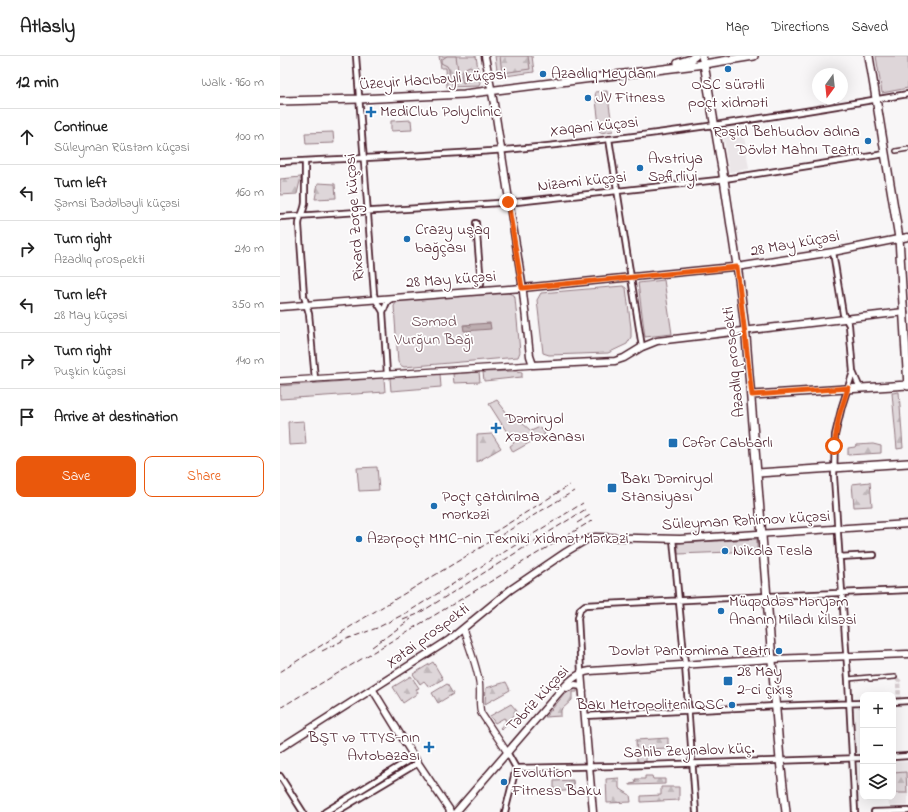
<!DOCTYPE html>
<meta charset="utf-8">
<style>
:root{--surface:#fff;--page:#f6f6f6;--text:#222;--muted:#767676;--line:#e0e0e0;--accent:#ea580c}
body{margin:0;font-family:"Indie Flower",sans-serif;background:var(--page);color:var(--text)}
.controls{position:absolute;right:12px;bottom:12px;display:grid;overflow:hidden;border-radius:8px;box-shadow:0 4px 16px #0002}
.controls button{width:36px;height:36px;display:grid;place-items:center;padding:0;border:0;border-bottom:1px solid var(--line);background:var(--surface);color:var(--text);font:20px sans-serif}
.compass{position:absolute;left:532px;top:12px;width:36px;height:36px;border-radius:50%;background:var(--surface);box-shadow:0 4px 16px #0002;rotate:195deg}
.stop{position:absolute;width:12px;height:12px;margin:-9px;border:3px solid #ea580c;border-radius:50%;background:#fff}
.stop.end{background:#ea580c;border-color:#fff;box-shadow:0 1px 4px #0008}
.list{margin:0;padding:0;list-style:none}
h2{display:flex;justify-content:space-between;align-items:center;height:52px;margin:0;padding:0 16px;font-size:17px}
h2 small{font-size:13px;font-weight:400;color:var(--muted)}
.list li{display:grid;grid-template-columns:26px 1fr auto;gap:12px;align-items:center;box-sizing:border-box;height:56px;padding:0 16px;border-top:1px solid var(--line)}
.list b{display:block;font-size:15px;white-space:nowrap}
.list p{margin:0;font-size:13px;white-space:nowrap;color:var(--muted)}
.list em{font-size:13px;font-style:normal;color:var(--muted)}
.actions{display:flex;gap:8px;padding:12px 16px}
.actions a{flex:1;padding:9px 0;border:1px solid var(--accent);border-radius:8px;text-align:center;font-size:14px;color:var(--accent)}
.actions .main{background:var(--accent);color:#fff}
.icon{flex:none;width:22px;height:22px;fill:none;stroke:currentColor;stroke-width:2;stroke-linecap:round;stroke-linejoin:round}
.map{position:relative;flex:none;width:628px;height:756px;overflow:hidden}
header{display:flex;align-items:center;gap:24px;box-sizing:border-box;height:56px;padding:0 20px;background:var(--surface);border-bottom:1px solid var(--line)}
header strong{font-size:19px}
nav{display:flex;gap:22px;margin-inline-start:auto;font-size:14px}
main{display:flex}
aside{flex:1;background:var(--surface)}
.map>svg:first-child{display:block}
.built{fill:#ebe6e8}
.green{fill:#ded6d9;stroke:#947a82}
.forest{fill:url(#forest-firs);stroke:#947a82}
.water{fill:url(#water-ripples);stroke:#8f747b}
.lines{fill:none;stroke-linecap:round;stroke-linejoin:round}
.minor-tunnel{stroke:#d5cbce;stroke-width:4.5;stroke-dasharray:4.5 2;stroke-linecap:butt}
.pedestrian-casing{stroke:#4a1f2b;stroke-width:6}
.minor-casing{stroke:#4a1f2b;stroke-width:8}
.tertiary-casing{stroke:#4a1f2b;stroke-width:8}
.secondary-casing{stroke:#4a1f2b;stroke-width:9}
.primary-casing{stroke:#4a1f2b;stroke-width:10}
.trunk-casing{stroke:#4a1f2b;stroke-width:10}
.pedestrian{stroke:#fff;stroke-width:3}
.minor{stroke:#fff;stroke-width:4.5}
.tertiary{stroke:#fff;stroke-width:5.5}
.secondary{stroke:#fff;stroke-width:6}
.primary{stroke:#fff;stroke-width:7}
.trunk{stroke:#fff;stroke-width:7}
.rail{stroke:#4a1f2b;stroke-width:1;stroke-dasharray:6 3;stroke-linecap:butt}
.route{stroke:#ea580c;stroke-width:5}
.poi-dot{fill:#1f6fb2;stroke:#fff;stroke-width:1.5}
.labels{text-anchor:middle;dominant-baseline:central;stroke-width:3.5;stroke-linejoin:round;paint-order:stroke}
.poi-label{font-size:16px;fill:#4a1f2b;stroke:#fff;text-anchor:start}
.street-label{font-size:16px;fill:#4a1f2b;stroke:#fff}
.park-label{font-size:16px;fill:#6f4d56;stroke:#fff}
</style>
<header>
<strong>Atlasly</strong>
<nav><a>Map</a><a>Directions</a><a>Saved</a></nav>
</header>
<main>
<aside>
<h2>12 min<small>Walk · 960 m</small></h2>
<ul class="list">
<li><svg class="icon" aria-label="ahead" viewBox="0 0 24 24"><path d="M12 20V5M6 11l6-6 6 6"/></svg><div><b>Continue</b><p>Süleyman Rüstəm küçəsi</p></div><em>100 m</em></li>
<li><svg class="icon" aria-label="left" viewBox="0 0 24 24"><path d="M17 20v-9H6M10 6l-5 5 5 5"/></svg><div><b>Turn left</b><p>Şəmsi Bədəlbəyli küçəsi</p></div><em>160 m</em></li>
<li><svg class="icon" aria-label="right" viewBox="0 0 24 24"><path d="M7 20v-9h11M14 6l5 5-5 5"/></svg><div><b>Turn right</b><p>Azadlıq prospekti</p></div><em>210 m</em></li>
<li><svg class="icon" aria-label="left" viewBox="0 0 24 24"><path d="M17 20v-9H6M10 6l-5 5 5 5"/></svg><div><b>Turn left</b><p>28 May küçəsi</p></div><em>350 m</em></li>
<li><svg class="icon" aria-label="right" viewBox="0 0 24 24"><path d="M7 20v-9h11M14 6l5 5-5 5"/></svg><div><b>Turn right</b><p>Puşkin küçəsi</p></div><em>140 m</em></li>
<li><svg class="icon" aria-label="arrive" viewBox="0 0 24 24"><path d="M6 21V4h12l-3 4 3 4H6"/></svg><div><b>Arrive at destination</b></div></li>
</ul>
<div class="actions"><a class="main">Save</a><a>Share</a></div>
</aside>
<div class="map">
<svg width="628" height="756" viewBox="0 0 628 756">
<defs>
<pattern id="forest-firs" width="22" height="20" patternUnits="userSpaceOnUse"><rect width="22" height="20" fill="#ded6d9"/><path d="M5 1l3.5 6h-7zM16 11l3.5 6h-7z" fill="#c0b7ba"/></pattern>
<pattern id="water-ripples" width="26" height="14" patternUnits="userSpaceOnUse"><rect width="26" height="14" fill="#bdadb0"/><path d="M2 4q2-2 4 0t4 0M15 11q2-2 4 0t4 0" fill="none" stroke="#9c8c8f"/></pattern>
</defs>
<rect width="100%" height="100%" fill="#f8f6f7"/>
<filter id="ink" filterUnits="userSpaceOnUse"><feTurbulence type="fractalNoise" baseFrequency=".025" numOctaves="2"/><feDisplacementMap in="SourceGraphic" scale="8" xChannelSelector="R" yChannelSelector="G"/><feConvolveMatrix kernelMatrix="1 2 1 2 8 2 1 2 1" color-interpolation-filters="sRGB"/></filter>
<g filter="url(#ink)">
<path class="built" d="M463,74L469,113L449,116L443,77Z
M613,706H628V750H609L608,741H613Z"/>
<path class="green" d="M159,0H196L200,26L199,30L167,31L166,12H161Z
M215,0H252L254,16L218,21Z
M596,0H628V32L602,37Z
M327,35L333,75L320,77L315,36Z
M131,64L132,74L111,75V65Z
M53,76L54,87L26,88L25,77Z
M384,224L392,278L365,281L358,227Z
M343,230L346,232L351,272V281L347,288L328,297L269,299L263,297L257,244L261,237Z
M228,237L234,239L235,242L240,296L238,301L124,311L120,309L118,306L114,250L118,244Z
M236,315L242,316V321L204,325L203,316Z
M199,316L200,326L174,327L173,318Z
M160,318L161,331L111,335L110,322Z
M104,322L105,336L0,343V330Z
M217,344L230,361L240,365L251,375L260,371L265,378L233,396L230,390L234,387L209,348Z
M24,365L26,388L9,389L8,366Z
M97,411L99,434L79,435L77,412Z
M477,483V495L398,498V487Z"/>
<path class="forest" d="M167,0H176L178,14L176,15L178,21L175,29H173L169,23V14L167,10L161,7V4Z
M220,0H248L250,13L222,17Z
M190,10L193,12L195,22L183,27C180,19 181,13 190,10Z
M21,121L17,138L0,139V123Z
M38,127L55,128L56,142L35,143Z
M619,336L623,392L617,393L612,337Z
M212,378L221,392L197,406V379Z
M593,388L601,390V397L568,399V392L575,391L576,389Z
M590,426L592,450L574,451L572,428Z
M153,606L163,623L149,631L144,625L140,628L133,618Z
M131,620L139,632L136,633L138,637L123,647L113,631Z
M226,626L230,634L205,648L206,632Z
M167,628L173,638L158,647L152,637Z
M297,631V636H292V644L281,654V660L265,661L290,632Z
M231,648L237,655L222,674L220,672L226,665L224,662L215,667L210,660Z
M388,682V692L366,693V706L357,707L356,684Z
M626,716L627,737H613V717Z
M365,720H372L373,723H385V728L350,729V728L356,727L355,723H365Z
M339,722V732L350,739L351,746L327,747L326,723Z
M293,724L294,734L274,736V725Z
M381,731H399V744L361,746V740L381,739Z"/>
<path class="water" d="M210,267L211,273L184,275L183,269Z"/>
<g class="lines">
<path class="minor-tunnel" d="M619,645L618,625L620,623"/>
<defs>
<path id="pedestrian" d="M616,95L628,93
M568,623L590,621V623L615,621"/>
<path id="minor" d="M76,0L94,238C95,246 100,249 103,256L107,318
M329,83L362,291
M25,105V146C25,154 19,161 19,169L24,240L29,258L35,323
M0,106C75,102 150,100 225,94C360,82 494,61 628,38
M0,161L236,146L438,124L605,98
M196,167L201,228
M553,196L563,258L569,269L573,316L580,332
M103,256L107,246L111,243
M573,316L562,350L555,379L554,421L568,623L575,756
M393,483L405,609L416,756
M559,501L594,499
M301,616L298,562L300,553L305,549L489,540L628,534
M613,646L628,645
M305,660L496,650L583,647
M227,696L236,712
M613,701L628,700
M236,712L337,710L583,702
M0,720L23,756
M45,756L134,701
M56,756L138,707
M225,756L236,712
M594,756L628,755"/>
<path id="tertiary" d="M0,325L253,309
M183,573C189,590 196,608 199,625C201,636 198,647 201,657L227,696"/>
<path id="secondary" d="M205,0L214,48L242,227L250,300L253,309L335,305L344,302L362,291L377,285L624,256
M0,251L242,232L463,210L553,196L628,181
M301,616L313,756
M287,632L295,629L301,630L303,635
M93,634L134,701L169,753L170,756
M0,692L169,584L230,534L286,496L306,484L315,481L400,483L628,468
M176,756L276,640C286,629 295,617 310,615L492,603L628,598"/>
<path id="primary" d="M474,0L424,8L445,130L459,223L466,281L500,704L506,756
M589,0L619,182L628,330
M472,339L628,329
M478,417L628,407"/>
<path id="trunk" d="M398,7L411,3L415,0
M0,45L79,43L184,38L424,8L422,0"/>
</defs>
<use href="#pedestrian" class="pedestrian-casing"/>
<use href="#minor" class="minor-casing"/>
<use href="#tertiary" class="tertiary-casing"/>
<use href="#secondary" class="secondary-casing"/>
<use href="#primary" class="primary-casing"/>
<use href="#trunk" class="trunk-casing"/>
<use href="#pedestrian" class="pedestrian"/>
<use href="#minor" class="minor"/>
<use href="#tertiary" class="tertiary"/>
<use href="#secondary" class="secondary"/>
<use href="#primary" class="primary"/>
<use href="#trunk" class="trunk"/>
<path class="rail" d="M297,467L310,459
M213,477L290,429
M123,564L138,558L306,453
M92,591L131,563
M42,595L64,584L97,572L128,556L303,447
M0,616L84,562L294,435
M0,652L313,464"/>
</g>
</g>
<g class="lines" filter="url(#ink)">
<path class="route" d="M228,146L242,232L457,211L472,339L568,332L559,360L554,390"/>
</g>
<g class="poi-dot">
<circle cx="448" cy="13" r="4"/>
<circle cx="263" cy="18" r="4"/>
<circle cx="308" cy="42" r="4"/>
<path d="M89 50h4v4h4v4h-4v4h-4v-4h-4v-4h4z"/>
<circle cx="588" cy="85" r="4"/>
<circle cx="360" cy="112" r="4"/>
<circle cx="127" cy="183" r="4"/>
<path d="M214 366h4v4h4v4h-4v4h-4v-4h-4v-4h4z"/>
<rect x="388" y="382" width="10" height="10" rx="2"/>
<rect x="327" y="427" width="10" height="10" rx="2"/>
<circle cx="154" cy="450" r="4"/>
<circle cx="79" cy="483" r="4"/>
<circle cx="445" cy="495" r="4"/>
<circle cx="441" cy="555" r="4"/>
<circle cx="499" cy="595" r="4"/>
<rect x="443" y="620" width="10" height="10" rx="2"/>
<circle cx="452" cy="649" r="4"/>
<path d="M147 685h4v4h4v4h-4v4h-4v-4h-4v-4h4z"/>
<circle cx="224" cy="726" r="4"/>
</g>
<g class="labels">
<g class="poi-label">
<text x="271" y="18">Azadlıq Meydanı</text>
<text x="448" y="29" text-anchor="middle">OSC sürətli<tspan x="448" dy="18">poçt xidməti</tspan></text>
<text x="316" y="42">JV Fitness</text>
<text x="100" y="56">MediClub Polyclinic</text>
<text x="580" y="76" text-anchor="end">Rəşid Behbudov adına<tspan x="580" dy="18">Dövlət Mahnı Teatrı</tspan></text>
<text x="368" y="103">Avstriya<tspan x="368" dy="18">Səfirliyi</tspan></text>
<text x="135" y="174">Crazy uşaq<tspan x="135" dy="18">bağçası</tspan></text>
<text x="225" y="363">Dəmiryol<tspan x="225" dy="18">Xəstəxanası</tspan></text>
<text x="402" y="387">Cəfər Cabbarlı</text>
<text x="341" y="423">Bakı Dəmiryol<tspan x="341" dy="18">Stansiyası</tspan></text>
<text x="162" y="441">Poçt çatdırılma<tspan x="162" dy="18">mərkəzi</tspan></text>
<text x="87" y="483">Azərpoçt MMC-nin Texniki Xidmət Mərkəzi</text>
<text x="453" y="495">Nikola Tesla</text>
<text x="449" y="546">Müqəddəs Məryəm<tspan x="449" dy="18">Ananın Miladı kilsəsi</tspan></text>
<text x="491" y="595" text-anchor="end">Dovlət Pantomima Teatrı</text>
<text x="457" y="616">28 May<tspan x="457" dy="18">2-ci çıxış</tspan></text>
<text x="444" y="649" text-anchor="end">Bakı Metropoliteni QSC</text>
<text x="140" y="682" text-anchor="end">BŞT və TTYS-nın<tspan x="140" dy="18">Avtobazası</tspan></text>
<text x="232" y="717">Evolution<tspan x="232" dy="18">Fitness Baku</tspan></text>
</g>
<g class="street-label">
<text transform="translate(153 24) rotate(-4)">Üzeyir Hacıbəyli küçəsi</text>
<text transform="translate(314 71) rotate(-6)">Xaqani küçəsi</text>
<text transform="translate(302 126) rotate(-6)">Nizami küçəsi</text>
<text transform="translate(75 161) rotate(-94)">Rixard Zorge küçəsi</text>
<text transform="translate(515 188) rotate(-10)">28 May küçəsi</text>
<text transform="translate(171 224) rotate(-4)">28 May küçəsi</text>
<text transform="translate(454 306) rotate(-96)">Azadlıq prospekti</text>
<text transform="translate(466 465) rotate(-3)">Süleyman Rəhimov küçəsi</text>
<text transform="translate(148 580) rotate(-36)">Xətai prospekti</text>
<text transform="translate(258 643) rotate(-47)">Təbriz küçəsi</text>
<text transform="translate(409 695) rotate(-2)">Sahib Zeynalov küç.</text>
</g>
<g class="park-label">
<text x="154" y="266">Səməd<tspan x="154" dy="18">Vurğun Bağı</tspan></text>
</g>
</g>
</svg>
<div class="controls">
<button>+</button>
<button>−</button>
<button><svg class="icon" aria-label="layers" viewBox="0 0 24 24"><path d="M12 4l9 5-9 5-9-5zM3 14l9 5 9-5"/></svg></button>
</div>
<svg class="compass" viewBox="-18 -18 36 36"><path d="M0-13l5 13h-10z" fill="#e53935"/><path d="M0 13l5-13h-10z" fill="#767676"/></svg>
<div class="stop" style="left:554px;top:390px"></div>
<div class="stop end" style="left:228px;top:146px"></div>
</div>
</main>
